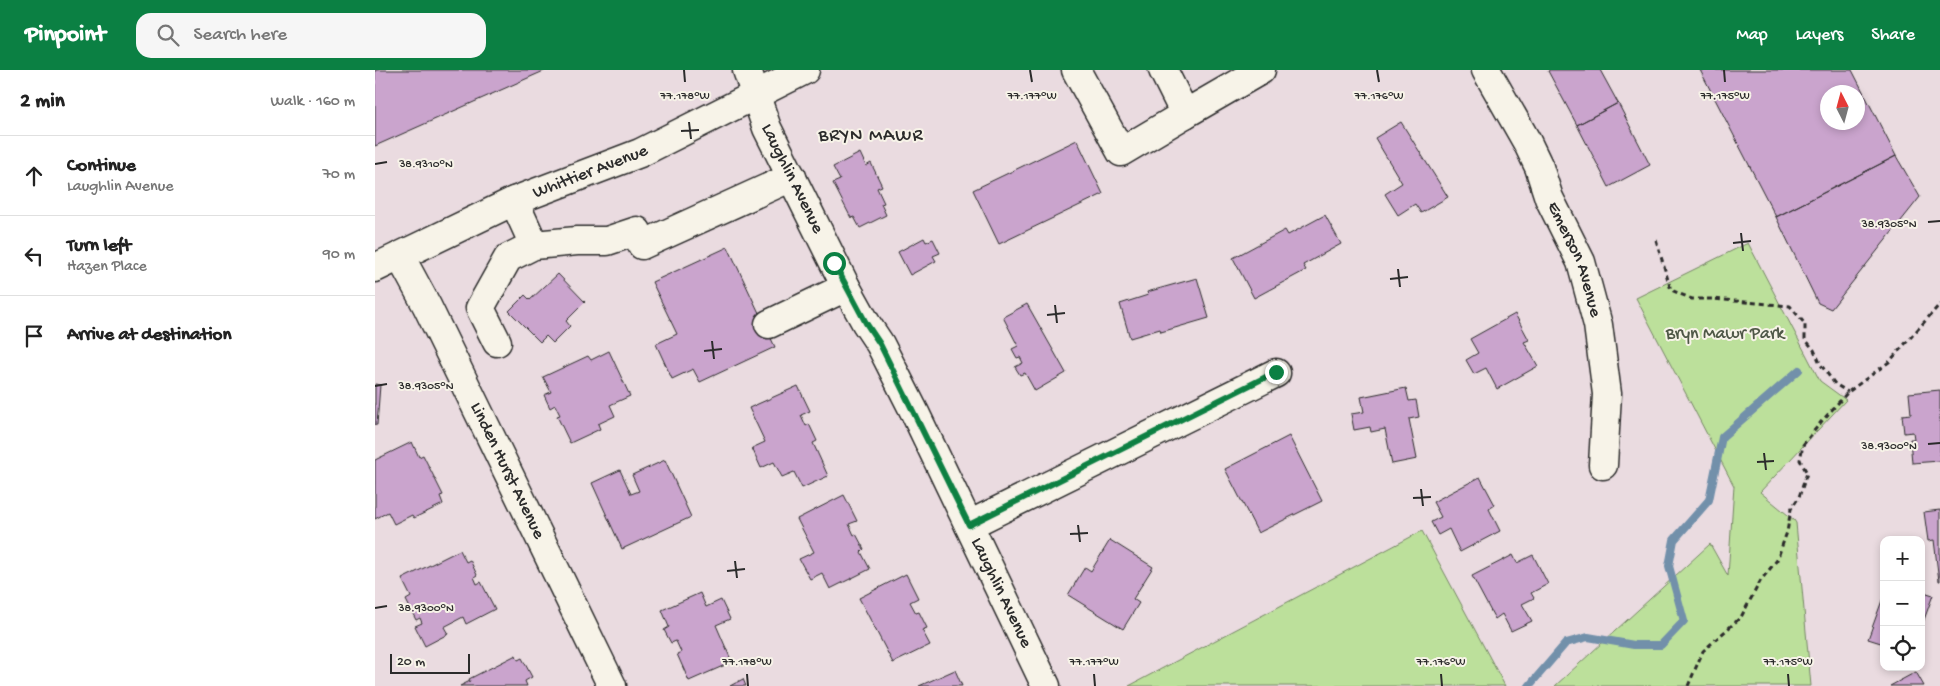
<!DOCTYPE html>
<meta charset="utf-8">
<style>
:root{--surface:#fff;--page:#f6f6f6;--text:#222;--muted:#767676;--line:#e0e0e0;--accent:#0b8043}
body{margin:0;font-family:"Gochi Hand",sans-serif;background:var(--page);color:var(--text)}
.controls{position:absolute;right:15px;bottom:15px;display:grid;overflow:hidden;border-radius:10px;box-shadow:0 2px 8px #0003}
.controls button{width:45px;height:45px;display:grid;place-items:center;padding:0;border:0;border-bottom:1px solid var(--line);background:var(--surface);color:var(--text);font:25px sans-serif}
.compass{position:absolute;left:1445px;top:15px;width:45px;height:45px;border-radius:50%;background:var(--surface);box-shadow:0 2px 8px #0003;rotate:354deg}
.scale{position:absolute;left:15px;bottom:12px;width:80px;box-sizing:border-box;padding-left:5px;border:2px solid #2b2b2b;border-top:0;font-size:14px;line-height:18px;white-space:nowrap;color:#2b2b2b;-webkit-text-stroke:4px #f7f3e8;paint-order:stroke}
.stop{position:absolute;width:15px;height:15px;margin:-11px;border:4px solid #0b8043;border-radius:50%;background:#fff}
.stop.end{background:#0b8043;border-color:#fff;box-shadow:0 1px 5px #0008}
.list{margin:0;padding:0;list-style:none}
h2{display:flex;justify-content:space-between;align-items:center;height:65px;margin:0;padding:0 20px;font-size:21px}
h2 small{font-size:16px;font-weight:400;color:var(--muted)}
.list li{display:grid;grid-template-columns:32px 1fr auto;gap:15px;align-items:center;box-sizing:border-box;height:80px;padding:0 20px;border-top:1px solid var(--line)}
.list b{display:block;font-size:19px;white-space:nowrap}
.list p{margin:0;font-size:16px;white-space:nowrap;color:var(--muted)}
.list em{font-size:16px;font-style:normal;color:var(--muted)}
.icon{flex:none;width:28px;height:28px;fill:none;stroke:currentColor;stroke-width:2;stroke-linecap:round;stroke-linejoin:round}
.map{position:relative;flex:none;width:1565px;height:616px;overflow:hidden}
header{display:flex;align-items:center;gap:30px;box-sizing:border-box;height:70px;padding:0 25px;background:var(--accent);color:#fff}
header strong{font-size:24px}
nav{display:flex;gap:28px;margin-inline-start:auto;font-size:18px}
.search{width:350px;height:45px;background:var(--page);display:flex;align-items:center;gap:12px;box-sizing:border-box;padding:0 18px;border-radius:15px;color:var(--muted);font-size:19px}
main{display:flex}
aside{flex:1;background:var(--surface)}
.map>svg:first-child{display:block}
.green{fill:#bce09b;stroke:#748663}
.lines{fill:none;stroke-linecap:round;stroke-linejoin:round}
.stream{stroke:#7290aa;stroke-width:8}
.building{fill:#caa4cd;stroke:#2b2b2b;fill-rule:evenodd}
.minor-casing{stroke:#2b2b2b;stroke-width:31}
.path{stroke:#2b2b2b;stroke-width:3;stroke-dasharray:5 4;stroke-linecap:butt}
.minor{stroke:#f7f3e8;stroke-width:28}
.route{stroke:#0b8043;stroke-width:6}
.ticks{fill:none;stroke:#2b2b2b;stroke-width:2}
.labels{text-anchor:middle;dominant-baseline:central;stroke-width:4;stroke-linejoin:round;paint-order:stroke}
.street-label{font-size:18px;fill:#2b2b2b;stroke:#f7f3e8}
.park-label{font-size:18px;fill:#4f5847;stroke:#f7f3e8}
.neighbourhood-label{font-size:19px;letter-spacing:1px;fill:#2b2b2b;stroke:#f7f3e8}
.ticks-label{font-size:12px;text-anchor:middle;fill:#2b2b2b;stroke:#f7f3e8;stroke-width:4;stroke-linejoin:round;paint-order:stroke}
</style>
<header>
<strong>Pinpoint</strong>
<div class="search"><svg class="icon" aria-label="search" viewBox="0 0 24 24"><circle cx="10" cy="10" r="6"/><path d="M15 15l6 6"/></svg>Search here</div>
<nav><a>Map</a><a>Layers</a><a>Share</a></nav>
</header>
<main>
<aside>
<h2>2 min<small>Walk · 160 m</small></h2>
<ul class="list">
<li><svg class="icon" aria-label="ahead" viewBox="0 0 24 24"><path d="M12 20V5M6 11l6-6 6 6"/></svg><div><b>Continue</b><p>Laughlin Avenue</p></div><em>70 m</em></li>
<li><svg class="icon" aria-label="left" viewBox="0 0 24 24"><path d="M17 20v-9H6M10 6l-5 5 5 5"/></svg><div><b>Turn left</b><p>Hazen Place</p></div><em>90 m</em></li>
<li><svg class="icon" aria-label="arrive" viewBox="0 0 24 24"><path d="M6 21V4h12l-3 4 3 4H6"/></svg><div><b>Arrive at destination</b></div></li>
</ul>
</aside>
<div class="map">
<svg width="1565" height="616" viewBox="0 0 1565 616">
<rect width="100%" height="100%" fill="#eadbe0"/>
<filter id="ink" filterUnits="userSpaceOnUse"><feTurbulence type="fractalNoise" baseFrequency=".02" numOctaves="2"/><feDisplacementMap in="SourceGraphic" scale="10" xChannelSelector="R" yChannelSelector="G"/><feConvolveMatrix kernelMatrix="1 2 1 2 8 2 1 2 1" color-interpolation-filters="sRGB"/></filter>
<g filter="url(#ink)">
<path class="green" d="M1373,173L1445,311L1471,330L1385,422L1419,450L1421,453L1436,616H1180L1335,474L1353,506L1359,416L1261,228Z
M1047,461L1130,616H754Z"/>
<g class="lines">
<path class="stream" d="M1154,616L1191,573L1213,567L1259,575H1286L1309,551L1294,496L1299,470L1334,430L1347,367L1424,300"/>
</g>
<path class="building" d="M0,0H171L0,76Z
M1175,0H1225L1243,33L1202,55L1173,1Z
M1325,0H1477L1521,86L1401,147ZM1452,22H1482V52H1452Z
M1243,33L1275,95L1234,117L1202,55Z
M1026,52L1073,127L1046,143L1040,134L1023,145L1010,124L1027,113L1000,68Z
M702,70L728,124L624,174L598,120Z
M485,83L491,96L496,93L507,116L502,118L509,133L506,134L511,145L485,158L479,147L476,148L458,113L465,110L458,97Z
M1521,86L1545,127L1456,239L1443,233L1401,147Z
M950,145L966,174L928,195L931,200L879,228L858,188L910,160L913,165Z
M549,168L551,172L558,169L565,183L558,186L561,191L535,205L523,182Z
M353,177L400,277L325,312L318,299L297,309L281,274L302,264L277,212Z
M183,204L210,232L191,251L195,256L178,273L171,266L165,272L134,241L150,225L155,230Z
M822,208L834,248L786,262L785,259L755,268L745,234L773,225L772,222Z
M652,234L691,303L660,321L650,303L645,305L640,297L648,293L645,287L642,288L637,279L643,276L628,247Z
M1140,244L1154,270L1149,272L1163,296L1122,319L1111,298L1099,304L1091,290L1103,283L1095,269Z
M234,281L255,326L235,335L240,346L223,354L225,359L195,373L182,346L185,345L180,335L175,338L169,325L176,322L168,307L213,286L216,290Z
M0,314L5,315L2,355H0Z
M423,316L435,341L426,345L431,356L434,354L442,371L438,373L453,406L427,418L419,402L407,407L399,392L386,398L377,378L390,372L374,338Z
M1031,318L1034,331L1041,330L1044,347L1034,349L1042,389L1017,394L1010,359L996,362L995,357L979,360L976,344L989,342L986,327Z
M1565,320V391L1537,393L1535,369H1539L1538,362L1529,363L1527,345L1536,344L1534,323Z
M914,366L947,431L883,463L850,399Z
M37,372L44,387L48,385L68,425L65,426L68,434L39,448L37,445L19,454L13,442L0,449V390Z
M290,390L316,447L247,479L217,413L245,400L256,424L264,421L257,405Z
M1105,407L1120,435L1114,439L1125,461L1085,482L1074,459L1063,465L1056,452L1066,447L1058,432Z
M469,425L482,451L474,454L479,465L481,464L489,479L486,482L495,499L455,519L447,503L435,509L424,489L439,482L422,449Z
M1565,440V511H1564L1559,470L1553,471L1549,442Z
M735,470L778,497L758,529L764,533L748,559L693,525L710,497L716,501Z
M85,480L91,492L95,490L102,505L99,507L102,514L106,512L120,539L91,554L88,547L69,557L73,564L50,576L40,556L47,553L45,548L41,550L31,530L36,527L27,509Z
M1138,485L1142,493L1158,485L1173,514L1156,523L1159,528L1147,534L1157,551L1136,561L1127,544L1120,549L1097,506Z
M531,504L543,528L535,532L541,543L544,542L552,558L547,560L555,575L518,593L484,528Z
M1546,521L1558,525L1546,558Z
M325,523L331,537L346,530L355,549L341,555L357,592L314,611L302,584L306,582L301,571L296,573L289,560L294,557L287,540Z
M1509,525V574L1493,569Z
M141,585L143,590L147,588L157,607L150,611L152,616H85L95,611L94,609Z
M580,600L587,616H544Z
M1541,602L1549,616H1515Z
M368,609L371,616H355Z"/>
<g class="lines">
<defs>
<g id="minor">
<path id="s1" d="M372,0L392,58L471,217L491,253L505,274L540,343L671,616"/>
<path d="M701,0L746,82L810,44"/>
<path d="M788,0L810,44L886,0"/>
<path id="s2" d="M1111,0L1152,72L1164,97L1174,128L1206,192L1223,255L1232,324L1228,395"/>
<path d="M139,131L159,175"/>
<path id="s3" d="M25,186L52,236L237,616"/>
<path id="s4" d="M0,198L139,131L265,83L430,0"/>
<path d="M394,254L471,217"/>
<path d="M122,272L105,238L133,188L159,175L202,171H232L262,161L267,175L417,107"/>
<path d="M594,455L901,303"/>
</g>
</defs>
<use href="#minor" class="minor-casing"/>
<path class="path" d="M1281,170L1296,220L1317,229H1338L1415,236L1430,254V269L1439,280L1446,295L1460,314L1473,322
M1313,616L1328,581L1366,547L1386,510L1402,490L1412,462L1416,439L1424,427L1432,403L1425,390L1428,375L1446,352L1473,322L1514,292L1565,234"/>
<use href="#minor" class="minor"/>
</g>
</g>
<g class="lines" filter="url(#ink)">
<path class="route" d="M459,193L491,253L505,274L594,455L901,302"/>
</g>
<path class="ticks" d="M309,0L310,12M655,0L657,12M1002,0L1004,12M1349,0L1350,12M314,52L316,69M306,61L324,60M0,94L12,92M1553,152L1565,151M1366,163L1368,181M1358,173L1376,171M1023,199L1025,217M1015,209L1033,207M680,235L682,253M672,245L690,243M337,271L339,289M329,281L347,279M0,316L12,314M1553,374L1565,373M1389,383L1391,400M1382,392L1399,391M1046,419L1048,436M1038,428L1056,427M703,455L705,472M695,464L713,463M360,491L362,508M352,501L370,499M0,538L12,536M372,604L373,616M719,604L720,616M1066,604L1067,616M1413,604L1414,616"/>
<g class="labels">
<g class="street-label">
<text stroke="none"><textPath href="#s4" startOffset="236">Whittier Avenue</textPath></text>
<text stroke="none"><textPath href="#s1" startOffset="118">Laughlin Avenue</textPath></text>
<text stroke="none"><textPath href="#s2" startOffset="210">Emerson Avenue</textPath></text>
<text stroke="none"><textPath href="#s3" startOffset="240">Linden Hurst Avenue</textPath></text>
<text stroke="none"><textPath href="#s1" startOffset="582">Laughlin Avenue</textPath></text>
</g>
<g class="park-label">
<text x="1350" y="264">Bryn Mawr Park</text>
</g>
<g class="neighbourhood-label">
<text x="496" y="66">BRYN MAWR</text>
</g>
</g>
<g class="ticks-label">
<text x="310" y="29">77.178°W</text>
<text x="657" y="29">77.177°W</text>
<text x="1004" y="29">77.176°W</text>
<text x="1350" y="29">77.175°W</text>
<text x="51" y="97">38.9310°N</text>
<text x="1514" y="157">38.9305°N</text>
<text x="51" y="319">38.9305°N</text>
<text x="1514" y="379">38.9300°N</text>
<text x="51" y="541">38.9300°N</text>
<text x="372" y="595">77.178°W</text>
<text x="719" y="595">77.177°W</text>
<text x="1066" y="595">77.176°W</text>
<text x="1413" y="595">77.175°W</text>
</g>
</svg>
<div class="controls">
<button>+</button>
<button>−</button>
<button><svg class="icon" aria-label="locate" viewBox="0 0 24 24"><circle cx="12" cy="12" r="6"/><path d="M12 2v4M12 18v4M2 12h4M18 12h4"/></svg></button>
</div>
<svg class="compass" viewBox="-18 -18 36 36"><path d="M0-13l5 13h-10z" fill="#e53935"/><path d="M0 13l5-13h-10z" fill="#767676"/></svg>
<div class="scale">20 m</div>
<div class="stop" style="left:459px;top:193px"></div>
<div class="stop end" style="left:901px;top:302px"></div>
</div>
</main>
